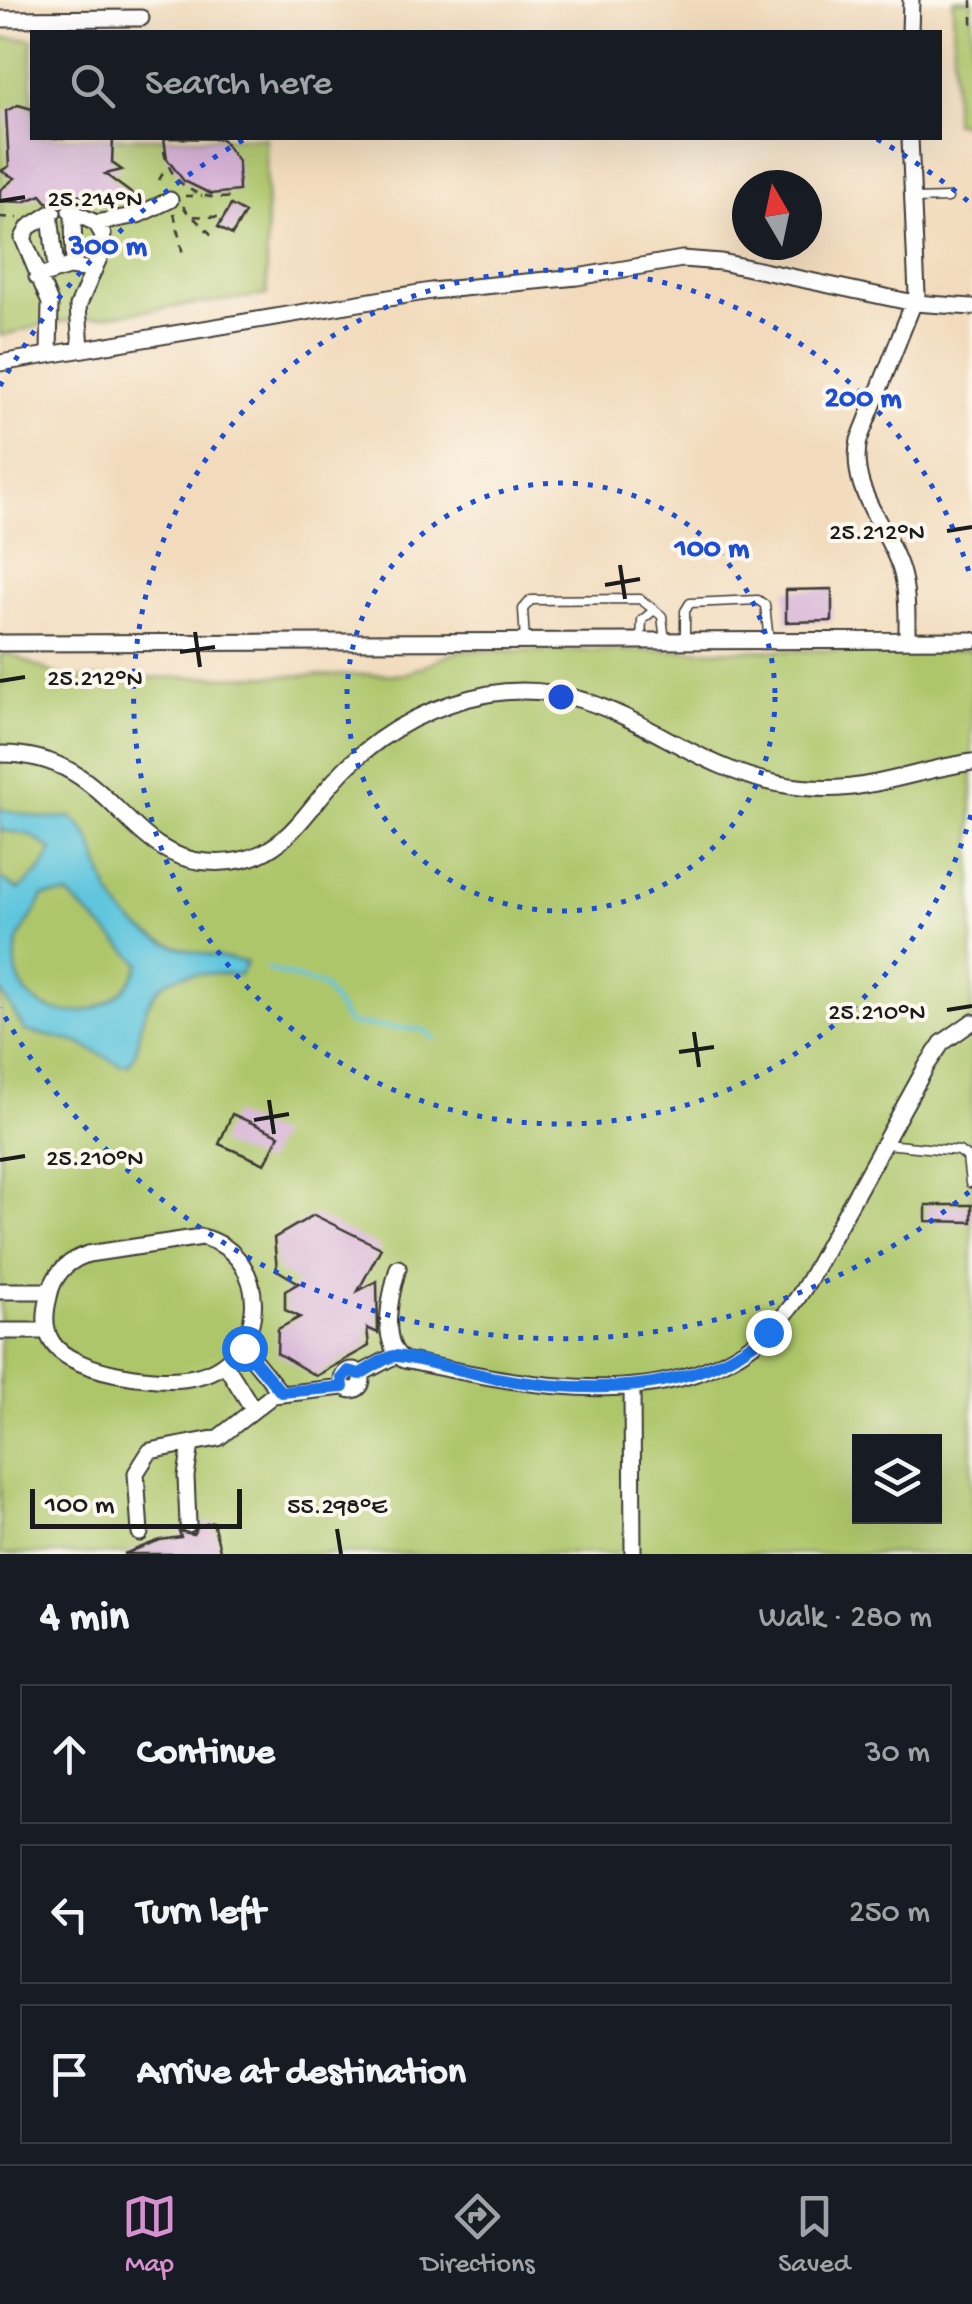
<!DOCTYPE html>
<meta charset="utf-8">
<style>
:root{--surface:#171b24;--page:#242831;--text:#f1f3f6;--muted:#9ea1a6;--line:#363941;--accent:#d690ce}
body{margin:0;font-family:"Gochi Hand",sans-serif;background:var(--page);color:var(--text)}
.controls{position:absolute;right:30px;bottom:30px;display:grid;overflow:hidden;border-radius:0px;box-shadow:0 10px 40px #0002}
.controls button{width:90px;height:90px;display:grid;place-items:center;padding:0;border:0;border-bottom:2px solid var(--line);background:var(--surface);color:var(--text);font:50px sans-serif}
.compass{position:absolute;left:732px;top:170px;width:90px;height:90px;border-radius:50%;background:var(--surface);box-shadow:0 10px 40px #0002;rotate:351deg}
.scale{position:absolute;left:30px;bottom:25px;width:212px;box-sizing:border-box;padding-left:10px;border:5px solid #1c1c1c;border-top:0;font-size:28px;line-height:35px;white-space:nowrap;color:#1c1c1c;-webkit-text-stroke:8px #fbf7ec;paint-order:stroke}
.stop{position:absolute;width:30px;height:30px;margin:-22px;border:8px solid #1a73e8;border-radius:50%;background:#fff}
.stop.end{background:#1a73e8;border-color:#fff;box-shadow:0 2px 10px #0008}
.list{margin:0;padding:0;list-style:none}
h2{display:flex;justify-content:space-between;align-items:center;height:130px;margin:0;padding:0 40px;font-size:42px}
h2 small{font-size:32px;font-weight:400;color:var(--muted)}
.list li{display:grid;grid-template-columns:65px 1fr auto;gap:30px;align-items:center;box-sizing:border-box;height:140px;margin:0 20px 20px;padding:0 20px;border:2px solid var(--line);border-radius:0px}
.list b{display:block;font-size:38px;white-space:nowrap}
.list em{font-size:32px;font-style:normal;color:var(--muted)}
.icon{flex:none;width:55px;height:55px;fill:none;stroke:currentColor;stroke-width:2;stroke-linecap:round;stroke-linejoin:round}
.map{position:relative;flex:none;width:972px;height:1554px;overflow:hidden}
.search{position:absolute;background:var(--surface);box-shadow:0 10px 40px #0002;left:30px;right:30px;top:30px;height:110px;display:flex;align-items:center;gap:25px;box-sizing:border-box;padding:0 35px;border-radius:0px;color:var(--muted);font-size:38px}
.sheet{height:610px;background:var(--surface)}
nav{display:flex;justify-content:space-around;align-items:center;box-sizing:border-box;height:140px;border-top:2px solid var(--line);background:var(--surface);font-size:28px;color:var(--muted)}
nav a{display:grid;justify-items:center;gap:5px}
nav .on{color:var(--accent)}
.map>svg:first-child{display:block}
.green{fill:#aec66b;stroke:#657144;stroke-width:2.5;fill-rule:evenodd}
.water{fill:#60c6dd;stroke:#3e717c;stroke-width:2.5;fill-rule:evenodd}
.lines{fill:none;stroke-linecap:round;stroke-linejoin:round}
.stream{stroke:#60c6dd;stroke-width:4}
.building{fill:#d4aed5}
.lane-casing{stroke:#3c3934;stroke-width:11}
.street-casing{stroke:#3c3934;stroke-width:19}
.path{stroke:#3c3934;stroke-width:2.5;stroke-dasharray:8 8;stroke-linecap:butt}
.lane{stroke:#fff;stroke-width:8}
.street{stroke:#fff;stroke-width:15}
.route{stroke:#1a73e8;stroke-width:12}
.ticks{fill:none;stroke:#1c1c1c;stroke-width:4}
.ring{fill:none;stroke:#1d4ed8;stroke-width:5;stroke-dasharray:5 10}
.ticks-label{font-size:25px;text-anchor:middle;fill:#1c1c1c;stroke:#fbf7ec;stroke-width:8;stroke-linejoin:round;paint-order:stroke}
.centre{fill:#1d4ed8;stroke:#fbf7ec;stroke-width:5}
.ring-label{font-size:30px;text-anchor:middle;font-weight:bold;fill:#1d4ed8;stroke:#fbf7ec;stroke-width:8;stroke-linejoin:round;paint-order:stroke}
</style>
<div class="map">
<svg width="972" height="1554" viewBox="0 0 972 1554">
<rect width="100%" height="100%" fill="#fbf7ec"/>
<filter id="ink" filterUnits="userSpaceOnUse"><feTurbulence type="fractalNoise" baseFrequency=".01" numOctaves="2"/><feDisplacementMap in="SourceGraphic" scale="20" xChannelSelector="R" yChannelSelector="G"/><feConvolveMatrix kernelMatrix="1 2 1 2 8 2 1 2 1" color-interpolation-filters="sRGB"/></filter>
<filter id="wash" filterUnits="userSpaceOnUse"><feTurbulence type="fractalNoise" baseFrequency=".0048" numOctaves="4" result="noise"/><feDisplacementMap in="SourceGraphic" scale="40" xChannelSelector="R" yChannelSelector="G"/><feGaussianBlur stdDeviation="2.25" result="paint"/><feColorMatrix in="noise" values="0 0 0 0 0 0 0 0 0 0 0 0 0 0 0 0 0 1.4 0 .05"/><feComposite in="paint" operator="in"/></filter>
<g filter="url(#wash)">
<rect width="100%" height="100%" fill="#f2dbbc"/>
<path class="green" d="M953,0H972V123H954Z
M0,38L32,39V138H266L267,295L51,323L0,336Z
M972,650V1554H0V655L10,654L67,679L405,674L459,651ZM860,1442H934V1516H860Z"/>
<path class="water" d="M0,809L43,818L71,817C98,839 95,861 109,891C135,945 194,953 247,962L240,975C186,973 157,965 140,1027C136,1042 139,1051 129,1064L121,1065L76,1042L25,1031L0,990V878L19,890L42,869L52,850L30,835L0,830ZM68,895L140,963C113,1036 2,1026 17,945C21,927 37,914 43,896Z"/>
<g class="lines">
<path class="stream" d="M267,969L323,986L349,1024L424,1030L435,1039"/>
</g>
<g id="blocks">
<path class="building" d="M18,105L32,109V138H113L112,163L122,170L105,174L135,196L113,203L77,195L75,201L61,205L47,202L41,195L24,202L0,201V190L15,178L1,171L9,166L6,111Z
M164,138L222,139L238,161L239,191L211,194L184,181L167,159Z
M231,205L245,213L232,235L218,227Z
M832,589V621L786,622V590Z
M232,1114L279,1135L265,1164L219,1144Z
M926,1205H972V1222L926,1221Z
M314,1215L381,1248L358,1291L377,1281L378,1333L367,1328L369,1346L316,1376L277,1353L278,1329L300,1317L285,1310V1291L299,1283L277,1270L274,1238Z
M213,1522L221,1554H124L160,1540L181,1537L179,1531L193,1534L199,1526Z"/>
</g>
</g>
<g filter="url(#ink)">
<use href="#blocks" fill-opacity="0" stroke="#3c3934" stroke-width="2.5"/>
<g class="lines">
<defs>
<path id="lane" d="M914,199L948,198
M641,640L642,620L653,611
M685,641V611L690,603L758,600L765,605L769,641
M525,642L523,609L531,600L640,599L662,616L665,641
M885,1144L959,1151L967,1157L970,1183"/>
<path id="street" d="M0,19L141,18
M910,32L911,0
M70,211L96,223L103,235L99,258L78,306L81,349
M73,212L74,267
M50,214L56,269
M96,223L138,215L170,200
M37,277L68,267L94,270
M49,354L50,303L23,238L29,227L53,212
M0,363L431,291L577,277L682,259L721,262L914,303L972,307
M907,640C907,617 908,593 901,570C887,525 848,490 859,440L917,294L910,138
M0,643L972,640
M0,754C113,753 121,856 207,862C286,868 302,810 349,765C388,728 436,704 488,694C607,673 673,764 779,784C858,799 899,773 972,762
M202,1237C275,1255 270,1365 189,1378C156,1384 70,1372 52,1342C43,1328 45,1312 49,1297C53,1275 67,1261 88,1254Z
M398,1268C391,1293 378,1343 404,1360C524,1385 683,1422 779,1321C805,1294 820,1258 839,1225C868,1172 897,1119 927,1065L942,1043L972,1022
M0,1291H50
M0,1331H46
M244,1348L281,1393
M226,1366L253,1409
M342 1380a10 10 0 1 1 20 0a10 10 0 1 1-20 0Z
M360,1374L396,1355
M632,1386L633,1554
M188,1524L186,1476L191,1445
M140,1533L136,1473L150,1451L218,1438L273,1395L343,1387"/>
</defs>
<use href="#lane" class="lane-casing"/>
<use href="#street" class="street-casing"/>
<path class="path" d="M972,0V26
M164,151C170,184 199,202 232,197
M159,180L166,168
M185,196H202
M183,206L190,216L220,217
M174,213L183,255
M0,217L18,218
M194,218L214,237"/>
<use href="#lane" class="lane"/>
<use href="#street" class="street"/>
</g>
</g>
<g class="lines" filter="url(#ink)">
<path class="route" d="M244,1348L281,1392L343,1387L342,1378L348,1371L360,1374C369,1369 384,1358 394,1356C405,1355 472,1373 490,1377C585,1394 691,1397 768,1332"/>
</g>
<path class="ticks" d="M0,201L25,197M947,531L972,527M620,565L625,599M605,585L640,579M195,632L200,667M180,652L215,647M0,681L25,677M947,1010L972,1006M694,1032L699,1067M679,1052L714,1047M269,1100L274,1134M254,1120L289,1114M0,1160L25,1156M337,1529L341,1554"/>
<g class="ring">
<circle cx="561" cy="697" r="214"/>
<path d="M971 815A427 427 0 1 1 971 579"/>
<path d="M969 1192A641 641 0 0 1 0 1008M0 386A641 641 0 0 1 245 139M877 139A641 641 0 0 1 969 202"/>
</g>
<g class="ticks-label">
<text x="95" y="206">25.214°N</text>
<text x="877" y="539">25.212°N</text>
<text x="95" y="685">25.212°N</text>
<text x="877" y="1019">25.210°N</text>
<text x="95" y="1165">25.210°N</text>
<text x="337" y="1513">55.298°E</text>
</g>
<circle cx="561" cy="697" r="15" class="centre"/>
<g class="ring-label">
<text x="108" y="254">300 m</text>
<text x="863" y="406">200 m</text>
<text x="712" y="556">100 m</text>
</g>
</svg>
<div class="controls">
<button><svg class="icon" aria-label="layers" viewBox="0 0 24 24"><path d="M12 4l9 5-9 5-9-5zM3 14l9 5 9-5"/></svg></button>
</div>
<svg class="compass" viewBox="-18 -18 36 36"><path d="M0-13l5 13h-10z" fill="#e53935"/><path d="M0 13l5-13h-10z" fill="#9ea1a6"/></svg>
<div class="scale">100 m</div>
<div class="stop" style="left:244px;top:1348px"></div>
<div class="stop end" style="left:768px;top:1332px"></div>
<div class="search"><svg class="icon" aria-label="search" viewBox="0 0 24 24"><circle cx="10" cy="10" r="6"/><path d="M15 15l6 6"/></svg>Search here</div>
</div>
<section class="sheet">
<h2>4 min<small>Walk · 280 m</small></h2>
<ul class="list">
<li><svg class="icon" aria-label="ahead" viewBox="0 0 24 24"><path d="M12 20V5M6 11l6-6 6 6"/></svg><div><b>Continue</b></div><em>30 m</em></li>
<li><svg class="icon" aria-label="left" viewBox="0 0 24 24"><path d="M17 20v-9H6M10 6l-5 5 5 5"/></svg><div><b>Turn left</b></div><em>250 m</em></li>
<li><svg class="icon" aria-label="arrive" viewBox="0 0 24 24"><path d="M6 21V4h12l-3 4 3 4H6"/></svg><div><b>Arrive at destination</b></div></li>
</ul>
</section>
<nav>
<a class="on"><svg class="icon" aria-label="map" viewBox="0 0 24 24"><path d="M3 6l6-2 6 2 6-2v14l-6 2-6-2-6 2zM9 4v14M15 6v14"/></svg>Map</a>
<a><svg class="icon" aria-label="directions" viewBox="0 0 24 24"><path d="M12 3l9 9-9 9-9-9zM9 14v-3h6M13 9l2 2-2 2"/></svg>Directions</a>
<a><svg class="icon" aria-label="saved" viewBox="0 0 24 24"><path d="M7 4h10v16l-5-4-5 4z"/></svg>Saved</a>
</nav>
